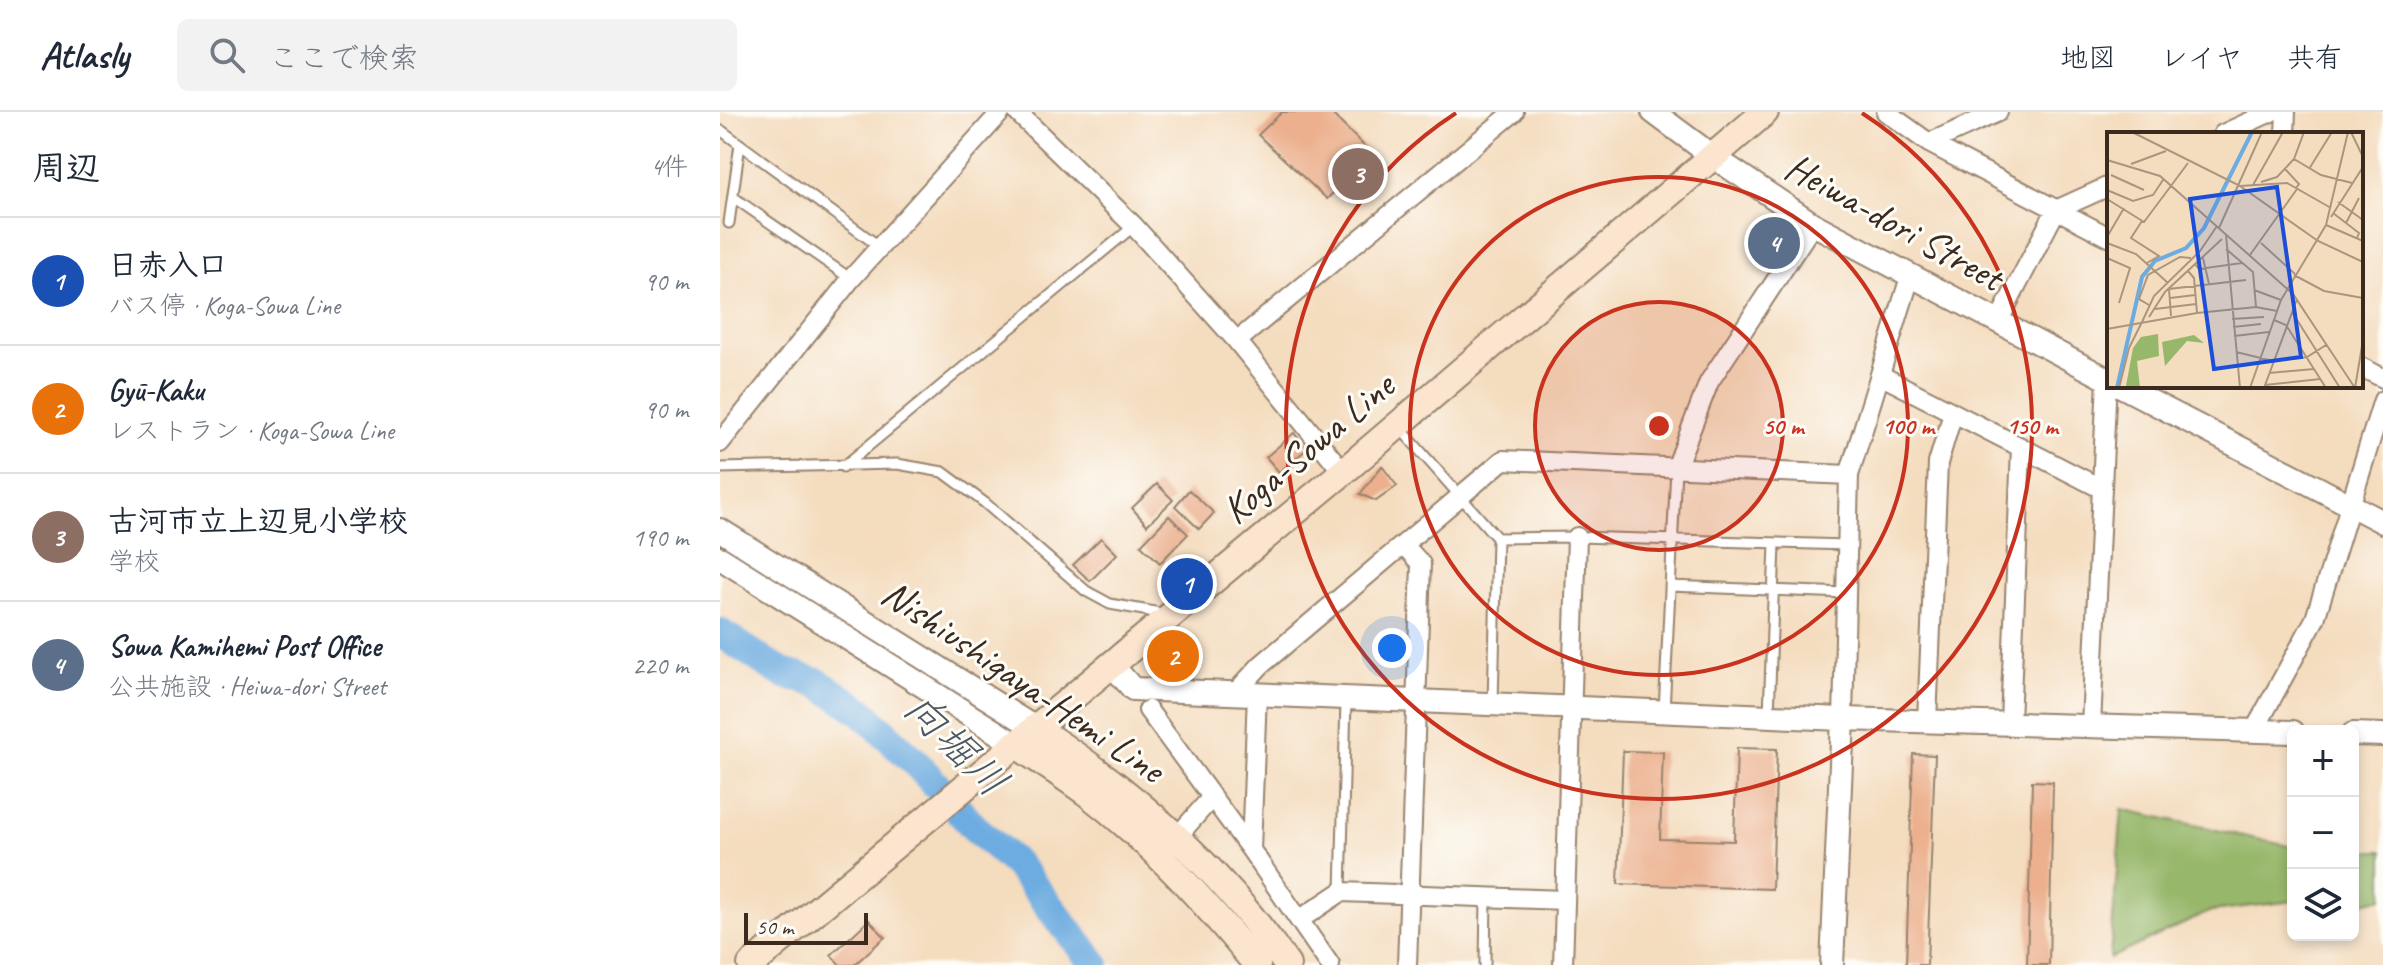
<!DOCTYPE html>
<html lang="ja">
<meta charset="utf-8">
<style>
:root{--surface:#fff;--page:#f2f2f3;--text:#1f2937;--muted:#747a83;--line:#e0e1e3;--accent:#d93025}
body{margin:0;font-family:Caveat,"Klee One",sans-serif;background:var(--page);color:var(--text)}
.controls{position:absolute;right:24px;bottom:24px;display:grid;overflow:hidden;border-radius:12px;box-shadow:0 4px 12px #0003}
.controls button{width:72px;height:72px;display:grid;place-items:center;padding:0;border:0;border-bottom:2px solid var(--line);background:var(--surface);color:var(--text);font:40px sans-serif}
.scale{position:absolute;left:24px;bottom:20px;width:124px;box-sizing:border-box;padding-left:8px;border:4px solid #3b2a1e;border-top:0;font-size:22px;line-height:28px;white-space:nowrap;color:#3b2a1e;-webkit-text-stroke:6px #fdfcf7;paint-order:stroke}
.you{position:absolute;left:672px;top:536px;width:28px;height:28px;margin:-20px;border:6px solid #fff;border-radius:50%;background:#1a73e8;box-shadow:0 0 0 12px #1a73e833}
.badge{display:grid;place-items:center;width:52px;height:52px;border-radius:50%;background:var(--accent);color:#fff;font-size:26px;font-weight:700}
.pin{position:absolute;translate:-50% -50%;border:4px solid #fff;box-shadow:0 2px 8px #0006}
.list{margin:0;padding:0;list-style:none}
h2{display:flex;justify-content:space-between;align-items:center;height:104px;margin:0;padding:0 32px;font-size:34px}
h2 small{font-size:26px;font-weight:400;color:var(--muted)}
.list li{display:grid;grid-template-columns:52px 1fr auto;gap:24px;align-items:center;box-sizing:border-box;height:128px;padding:0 32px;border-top:2px solid var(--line)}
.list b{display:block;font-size:30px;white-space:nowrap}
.list p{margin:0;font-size:26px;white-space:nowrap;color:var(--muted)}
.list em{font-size:26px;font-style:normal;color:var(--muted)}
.icon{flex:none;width:44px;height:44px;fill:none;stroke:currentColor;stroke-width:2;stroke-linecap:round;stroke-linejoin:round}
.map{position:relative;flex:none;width:1663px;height:853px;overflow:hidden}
header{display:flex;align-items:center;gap:48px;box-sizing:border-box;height:112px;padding:0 40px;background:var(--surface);border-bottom:2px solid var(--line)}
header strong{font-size:38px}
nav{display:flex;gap:44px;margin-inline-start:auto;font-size:28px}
.search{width:560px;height:72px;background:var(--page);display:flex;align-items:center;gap:20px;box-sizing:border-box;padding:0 28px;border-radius:12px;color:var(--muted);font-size:30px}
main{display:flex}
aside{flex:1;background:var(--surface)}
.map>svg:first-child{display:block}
.forest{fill:#97b76a;stroke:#697044;stroke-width:2}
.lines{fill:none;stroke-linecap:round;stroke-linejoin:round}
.river{stroke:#6dace0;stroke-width:30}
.building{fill:#ecb08e}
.service-casing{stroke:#98836e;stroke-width:13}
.minor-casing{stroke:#98836e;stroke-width:22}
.tertiary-casing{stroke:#98836e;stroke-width:26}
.secondary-casing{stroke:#98836e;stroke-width:30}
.service{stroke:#fff;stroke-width:9}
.minor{stroke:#fff;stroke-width:18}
.tertiary{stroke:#fff;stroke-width:22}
.secondary{stroke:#fbe5cf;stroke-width:26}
.ring{fill:none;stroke:#c8321e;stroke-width:4}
.labels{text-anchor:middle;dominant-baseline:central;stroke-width:6;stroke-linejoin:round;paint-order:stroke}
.street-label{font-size:40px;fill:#3b2a1e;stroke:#fdfcf7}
.water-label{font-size:42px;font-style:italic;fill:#4c5862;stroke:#fdfcf7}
.inset-river{fill:none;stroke:#6dace0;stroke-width:4}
.inset-road{fill:none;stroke:#aa957e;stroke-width:2}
.view{fill:#1d4ed8;fill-opacity:0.15;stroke:#1d4ed8;stroke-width:4}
.inset-edge{fill:none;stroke:#3b2a1e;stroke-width:4}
.centre{fill:#c8321e;stroke:#fdfcf7;stroke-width:4}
.ring-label{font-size:24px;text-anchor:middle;font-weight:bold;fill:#c8321e;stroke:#fdfcf7;stroke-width:6;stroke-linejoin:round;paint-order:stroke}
</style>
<header>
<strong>Atlasly</strong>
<div class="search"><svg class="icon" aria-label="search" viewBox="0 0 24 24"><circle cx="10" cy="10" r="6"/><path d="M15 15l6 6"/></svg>ここで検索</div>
<nav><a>地図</a><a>レイヤ</a><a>共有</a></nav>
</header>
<main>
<aside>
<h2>周辺<small>4件</small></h2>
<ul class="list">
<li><span class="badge" style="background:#1a4fb4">1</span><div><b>日赤入口</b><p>バス停 · Koga-Sowa Line</p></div><em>90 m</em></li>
<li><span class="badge" style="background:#e8710a">2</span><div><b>Gyū-Kaku</b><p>レストラン · Koga-Sowa Line</p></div><em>90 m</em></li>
<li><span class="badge" style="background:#8d6e63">3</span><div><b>古河市立上辺見小学校</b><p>学校</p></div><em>190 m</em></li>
<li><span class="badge" style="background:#5c6f8a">4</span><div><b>Sowa Kamihemi Post Office</b><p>公共施設 · Heiwa-dori Street</p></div><em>220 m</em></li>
</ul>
</aside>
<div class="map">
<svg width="1663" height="853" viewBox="0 0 1663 853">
<rect width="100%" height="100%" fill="#fdfcf7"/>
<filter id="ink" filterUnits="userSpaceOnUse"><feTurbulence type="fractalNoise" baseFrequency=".0125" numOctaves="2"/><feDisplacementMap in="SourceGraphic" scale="16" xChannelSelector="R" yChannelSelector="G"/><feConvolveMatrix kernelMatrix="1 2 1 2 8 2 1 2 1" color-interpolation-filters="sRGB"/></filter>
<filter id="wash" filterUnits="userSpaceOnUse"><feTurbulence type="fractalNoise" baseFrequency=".006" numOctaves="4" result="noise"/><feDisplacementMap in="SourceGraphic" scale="32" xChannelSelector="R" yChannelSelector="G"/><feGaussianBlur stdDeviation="1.8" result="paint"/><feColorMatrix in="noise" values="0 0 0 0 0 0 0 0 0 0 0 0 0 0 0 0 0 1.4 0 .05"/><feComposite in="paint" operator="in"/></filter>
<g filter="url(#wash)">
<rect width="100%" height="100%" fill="#f4dcbe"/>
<path class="forest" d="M1402,697L1573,735V789L1491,799L1390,846Z
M1633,739H1663V786L1643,791L1633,790Z"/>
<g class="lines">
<path class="river" d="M0,521L62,561L98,571L141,599L194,649L254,715L297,753L375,853"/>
</g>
<g id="blocks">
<path class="building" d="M562,0H610L652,42L607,87L538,23Z
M1052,116L1068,126L1055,146L1040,135Z
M574,321L587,337L559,360L546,345Z
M662,354L677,374L656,389L640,382Z
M437,372L453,388L427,413L412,396Z
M469,378L494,401L479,417L455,394Z
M449,404L468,422L440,451L421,433Z
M381,426L397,442L370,469L353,453Z
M461,526L472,540L444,561L434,547Z
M1017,636L1057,637L1052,777L898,772L903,639L943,640L940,727L1014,729Z
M1193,642L1215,643L1207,853H1186Z
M1312,669L1333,670L1329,853H1307Z
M149,808L165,825L134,853H120L111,843Z"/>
</g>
</g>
<g filter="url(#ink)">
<use href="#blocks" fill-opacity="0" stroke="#98836e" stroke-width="2"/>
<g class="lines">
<defs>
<path id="service" d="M2,19L160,135
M13,85L131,167
M9,111L20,32
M680,316L777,426L773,592
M123,355L414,114
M0,356L177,352L223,360L265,391L366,479L390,492L446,502
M777,426L857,425L1128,433
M950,474L1126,481
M944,600L956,356
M1049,604L1055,431
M621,780L626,588
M765,853L766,785"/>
<path id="minor" d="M297,0L414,114L517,229L623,360
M1166,0L1209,31L1389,125
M1503,22L1551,0
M1565,22L1566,0
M1209,31L1278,0
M1278,210L1336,98L1389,74
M517,229L794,0
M1641,255L1663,266
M1160,263L1382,377
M0,331L131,167L281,0
M956,356L989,270L1093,112
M685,434L701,452L687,853
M515,581L541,553L783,348L1129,363
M428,598L531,738L610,853
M1123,607L1129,363L1190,165
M1207,609L1218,351L1233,301
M1290,611L1301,335
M1371,614L1387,267
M1534,619L1595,507L1663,288
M456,726L492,685
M531,738L537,581
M579,808L621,780L845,788
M843,853L857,425"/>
<path id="tertiary" d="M933,0L995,46L1093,112L1389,268
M1401,274L1663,410
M0,418L315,616
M0,446L295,632
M391,552L413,577L1123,607L1573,620
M1633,622L1663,623
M1112,853L1123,607"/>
<path id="secondary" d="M315,616C411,678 502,757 567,853
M295,632C319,648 344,664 367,681C431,730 486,791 537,853
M31,853L623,360L1045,0"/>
</defs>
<use href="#service" class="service-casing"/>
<use href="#minor" class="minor-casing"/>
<use href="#tertiary" class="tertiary-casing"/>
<use href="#secondary" class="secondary-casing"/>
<use href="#service" class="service"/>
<use href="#minor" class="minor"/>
<use href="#tertiary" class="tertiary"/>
<use href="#secondary" class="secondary"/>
</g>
</g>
<circle cx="939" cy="314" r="124" fill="#c8321e" fill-opacity=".12"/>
<g class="ring">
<circle cx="939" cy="314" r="124"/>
<circle cx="939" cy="314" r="249"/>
<path d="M1142 1A373 373 0 1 1 736 1"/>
</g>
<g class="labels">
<g class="street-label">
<text transform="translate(1174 110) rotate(29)">Heiwa-dori Street</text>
<text transform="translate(588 336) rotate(-40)">Koga-Sowa Line</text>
<text transform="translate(303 569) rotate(34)">Nishiushigaya-Hemi Line</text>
</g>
<g class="water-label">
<text transform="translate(236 633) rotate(45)">向堀川</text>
</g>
</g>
<g transform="translate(1387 20)">
<rect width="256" height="256" fill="#f4dcbe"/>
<path d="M51,202L52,224L30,229L33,256L19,254L26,216L34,205ZM87,203L97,211L80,209L58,234L55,210Z" fill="#97b76a"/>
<path class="inset-river" d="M10,256L35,145L48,129L79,116L97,96L145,0"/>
<path class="inset-road" d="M25,0L133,54L180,51L224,76M244,0L256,25M187,27L214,43L245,51M0,28L53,44L186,162L248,256M24,32L59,19M178,37L192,52L189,56M202,37L225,0M4,43L37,58M154,50L170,45L187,27L197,0M146,53L176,0M133,54L211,109L256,130M0,58L26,69L46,63L56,48M0,67L37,90L81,31M231,70L256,88M226,81L252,101L250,106M224,85L256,35M35,89L24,106L52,124L40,131M239,91L252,66M219,93L256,109M112,96L155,0M119,103L133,256M0,105L17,76M0,111L29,122L61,151M154,111L188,142M119,117L146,140L149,175M143,123L190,57M0,126L23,136L12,171M96,126L102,152M88,132L92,137L135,131M81,139L87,146L90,181M187,143L217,159L256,166M147,158L174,168M63,166L88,163M42,173L32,167L41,143L73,125L84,126M48,177L89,172M185,180L233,256M64,184L62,157L139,148M42,185L58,160L115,107M125,187L157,185M167,188L179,193L219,256M35,190L47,164L93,119L110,94M126,195L154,192M0,197L90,181L149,175L170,179M127,204L162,200M129,220L166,229L200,225L219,213M162,241L207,237M158,253L213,247M12,256L22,216L35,190M143,256L174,168L219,93L241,0M157,256L190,167M248,256L256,208"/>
<path class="view" d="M170,55L194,225L107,237L83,67Z"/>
<rect width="256" height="256" class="inset-edge"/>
</g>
<circle cx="939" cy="314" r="12" class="centre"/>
<g class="ring-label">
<text x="1063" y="322">50 m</text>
<text x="1188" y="322">100 m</text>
<text x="1312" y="322">150 m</text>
</g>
</svg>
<div class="controls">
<button>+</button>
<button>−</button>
<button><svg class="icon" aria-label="layers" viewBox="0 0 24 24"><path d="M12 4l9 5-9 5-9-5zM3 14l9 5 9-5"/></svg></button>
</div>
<div class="scale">50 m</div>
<div class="you"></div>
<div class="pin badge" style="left:467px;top:472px;background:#1a4fb4">1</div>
<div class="pin badge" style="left:453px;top:544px;background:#e8710a">2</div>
<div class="pin badge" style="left:638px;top:62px;background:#8d6e63">3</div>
<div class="pin badge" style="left:1054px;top:131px;background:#5c6f8a">4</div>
</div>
</main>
